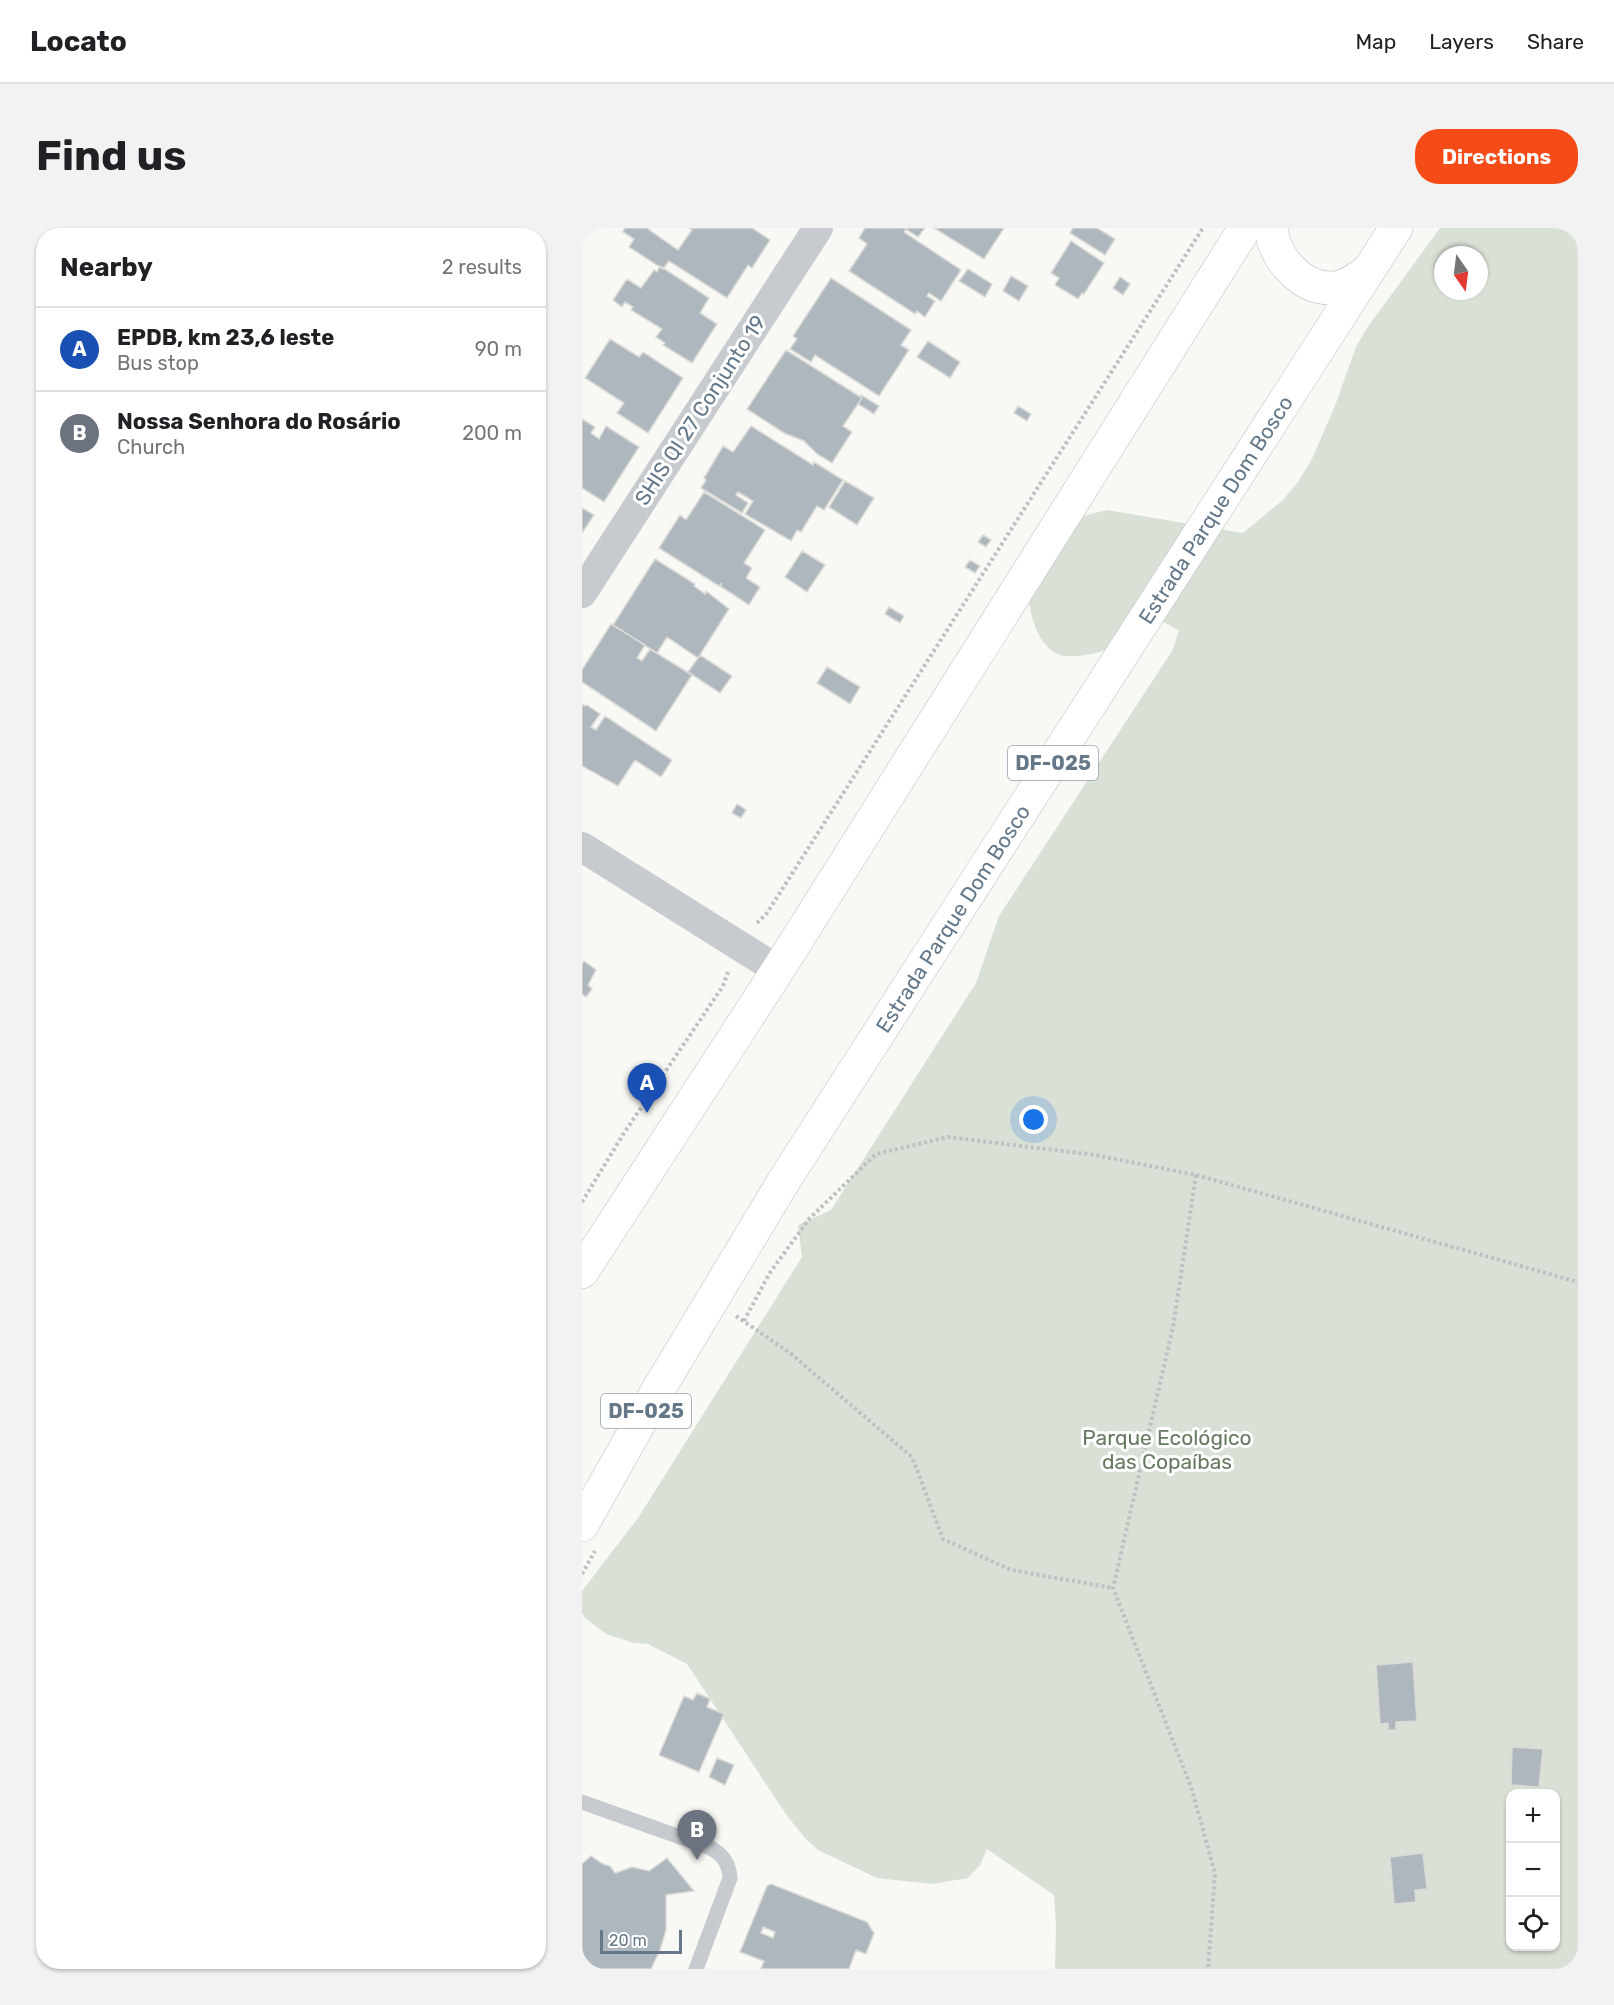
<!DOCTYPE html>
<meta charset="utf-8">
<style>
:root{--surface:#fff;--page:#f2f2f2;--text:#202124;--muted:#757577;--line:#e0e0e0;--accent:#f54b18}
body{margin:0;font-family:Rubik,sans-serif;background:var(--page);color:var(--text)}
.controls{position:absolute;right:18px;bottom:18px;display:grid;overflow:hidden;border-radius:12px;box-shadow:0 2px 4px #0004}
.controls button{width:54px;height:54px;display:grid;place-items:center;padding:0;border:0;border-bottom:2px solid var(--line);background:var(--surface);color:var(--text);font:30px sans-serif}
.compass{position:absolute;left:852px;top:18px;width:54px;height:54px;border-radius:50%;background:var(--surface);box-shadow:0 2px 4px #0004;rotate:166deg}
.scale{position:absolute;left:18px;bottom:15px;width:82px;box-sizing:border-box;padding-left:6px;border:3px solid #647889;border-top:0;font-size:16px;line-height:21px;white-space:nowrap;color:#647889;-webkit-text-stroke:4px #fff;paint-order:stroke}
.you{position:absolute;left:452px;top:892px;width:21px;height:21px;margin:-15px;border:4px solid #fff;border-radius:50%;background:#1a73e8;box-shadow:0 0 0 9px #1a73e833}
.badge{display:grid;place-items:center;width:39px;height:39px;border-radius:50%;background:var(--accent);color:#fff;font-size:20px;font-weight:700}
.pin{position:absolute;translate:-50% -50px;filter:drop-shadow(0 2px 3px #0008)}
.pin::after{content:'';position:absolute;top:32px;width:21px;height:18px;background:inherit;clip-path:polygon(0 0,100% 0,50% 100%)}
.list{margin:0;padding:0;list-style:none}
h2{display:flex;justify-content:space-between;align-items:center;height:78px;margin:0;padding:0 24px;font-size:26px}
h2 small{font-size:20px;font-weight:400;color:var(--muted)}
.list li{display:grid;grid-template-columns:39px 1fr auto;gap:18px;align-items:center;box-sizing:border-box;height:84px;padding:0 24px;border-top:2px solid var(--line)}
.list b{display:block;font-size:22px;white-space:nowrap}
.list p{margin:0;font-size:20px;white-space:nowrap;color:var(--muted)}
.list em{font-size:20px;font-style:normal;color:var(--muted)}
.icon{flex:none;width:33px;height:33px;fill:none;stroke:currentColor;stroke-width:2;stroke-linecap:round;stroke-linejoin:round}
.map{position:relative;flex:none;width:996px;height:1741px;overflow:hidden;border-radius:24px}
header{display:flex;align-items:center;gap:36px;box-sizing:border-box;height:84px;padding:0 30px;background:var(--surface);border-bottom:2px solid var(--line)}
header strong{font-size:28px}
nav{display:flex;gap:33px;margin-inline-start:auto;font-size:21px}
.intro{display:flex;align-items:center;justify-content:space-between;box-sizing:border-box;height:144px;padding:0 36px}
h1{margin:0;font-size:42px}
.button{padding:15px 27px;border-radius:24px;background:var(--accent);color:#fff;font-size:21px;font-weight:700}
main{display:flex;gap:36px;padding:0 36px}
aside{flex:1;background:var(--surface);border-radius:24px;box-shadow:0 2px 4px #0004}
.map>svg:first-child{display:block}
.green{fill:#d9e0d5;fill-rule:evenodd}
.building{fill:#aeb7bd;stroke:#dadad7;stroke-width:1.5;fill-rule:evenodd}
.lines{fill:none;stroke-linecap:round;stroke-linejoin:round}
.primary-casing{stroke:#babec2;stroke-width:34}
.path{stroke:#bec1c3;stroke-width:4;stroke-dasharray:3 3;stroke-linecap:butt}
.service{stroke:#c7cbcf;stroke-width:15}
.minor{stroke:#c7cbcf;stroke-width:30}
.primary{stroke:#fff;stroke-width:33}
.labels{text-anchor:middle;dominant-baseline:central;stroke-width:6;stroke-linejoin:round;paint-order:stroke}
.shield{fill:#fff;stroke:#92a0ac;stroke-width:1.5}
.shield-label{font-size:20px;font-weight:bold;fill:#647889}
.street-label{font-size:21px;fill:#647889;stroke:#fff}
.park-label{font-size:21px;fill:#657a5f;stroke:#fff}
</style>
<header>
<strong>Locato</strong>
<nav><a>Map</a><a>Layers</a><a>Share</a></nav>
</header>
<div class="intro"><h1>Find us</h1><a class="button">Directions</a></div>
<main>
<aside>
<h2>Nearby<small>2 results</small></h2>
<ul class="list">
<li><span class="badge" style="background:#1a4fb4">A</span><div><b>EPDB, km 23,6 leste</b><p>Bus stop</p></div><em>90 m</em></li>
<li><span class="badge" style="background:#6b7280">B</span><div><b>Nossa Senhora do Rosário</b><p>Church</p></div><em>200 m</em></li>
</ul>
</aside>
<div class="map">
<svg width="996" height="1741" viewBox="0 0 996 1741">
<rect width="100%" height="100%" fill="#f8f8f5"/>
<path class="green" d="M858,0H996V1741H473L474,1698L472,1667L405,1621L398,1637L386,1650L350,1656L295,1650L236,1622L223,1610L205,1588L105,1436L66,1416L52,1415L24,1406L3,1390L0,1385V1363L56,1290L220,1029L216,997L249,982L394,755L417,688L590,423L597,403L582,394C551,410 520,430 484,428C457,427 443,379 448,358C450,352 482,298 486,295C497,288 513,285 525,282L661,305L701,272L716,254L729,233L753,178L774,119L785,100ZM861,27H897V63H861ZM928,1566H974V1718H928Z"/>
<path class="building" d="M43,0H66V1L96,22L110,2L107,0H170L188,12L170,40L166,37L145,70L87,33L81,41L47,19L52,11L41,4Z
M283,0H322L324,1L322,4L379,42L359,73L347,65L345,68L353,73L343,89L335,83L333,86L267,43L285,16L277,10Z
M322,0H343L336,9Z
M352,0H422L402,31Z
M491,0H515L533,11L523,27L488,5Z
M489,13L522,35L502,66L500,65L496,71L473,57L477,50L469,45Z
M78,38L127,70L118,85L135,96L110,135L81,117L83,115L74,109L80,101L49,82L51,79L43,74L40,79L31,72L45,51L59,60L72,42L75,44Z
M386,41L410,56L403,69L377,53Z
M429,48L446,58L437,73L421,63Z
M538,49L548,56L541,67L531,60Z
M249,50L329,102L319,117L327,122L297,168L233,127L229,134L208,121L215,111L211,108Z
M28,111L57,129L61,124L101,150L66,205L35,185L42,175L3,150Z
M346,113L378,134L368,150L335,129Z
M204,122L280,170L261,198L270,204L250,235L235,226L222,213L202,205L165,181Z
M279,167L297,178L292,186L276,176L280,170L278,169Z
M436,178L449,186L445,193L432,185Z
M0,191L13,199L9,205L17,211L24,198L57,219L22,274L0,260Z
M169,198L231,237L232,234L261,252L242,282L235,278L219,304L215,302L209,313L163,286L171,273L156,264L154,267L166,275L160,285L119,260L124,252L122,250L141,218L151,224Z
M263,253L292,270L275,297L247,279Z
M122,264L183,302L162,335L170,340L164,350L178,359L167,377L138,358L140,355L137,358L77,320L98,287L104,292Z
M0,280L12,287L0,305Z
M401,307L409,312L404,319L396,314Z
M220,323L243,337L225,364L203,349Z
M73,331L113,356L112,358L123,366L124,363L147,381L116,430L85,409L75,425L31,397Z
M388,332L398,338L393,345L383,339Z
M307,379L322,388L318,395L303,386Z
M29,396L63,417L55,430L60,433L68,421L110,447L74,503L0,454V442Z
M118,427L150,448L138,465L106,444Z
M245,439L278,459L268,476L235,455Z
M0,476L3,478L5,477L18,486L9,499L14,502L23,488L90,532L79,549L53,532L36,558L0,538Z
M155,576L164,582L159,590L150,585Z
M2,733L14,742L6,757L10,761L4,769L0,766V736Z
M831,1434L835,1493L814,1494V1502H806V1495L798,1496L794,1437Z
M115,1465L128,1471L125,1479L142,1486L117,1544L77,1527L102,1468L111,1472Z
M930,1519L961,1521L957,1559L929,1557Z
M135,1530L152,1537L143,1557L127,1549Z
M841,1625L845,1661L833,1662L834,1674L812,1676L808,1629Z
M9,1628L21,1636L28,1638L33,1645L50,1639L67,1643L85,1630L112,1663L84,1667V1702L78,1722L69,1741H0V1636Z
M189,1656L285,1694L292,1705L284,1726L274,1722L267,1741H179L182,1733L158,1724L185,1658ZM181,1699L193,1704L191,1710L179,1705Z"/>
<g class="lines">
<defs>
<g id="primary">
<path d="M689,0C692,29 718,61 750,60C764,60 776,50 787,42"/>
<path d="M0,1044L196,742L663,0"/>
<path id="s1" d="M0,1297L76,1162L203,951L814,0"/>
</g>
</defs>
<use href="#primary" class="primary-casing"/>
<path class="path" d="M175,695L185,685L621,0
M614,947L591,1099L531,1360L609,1559L633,1645L626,1741
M0,974L42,905L141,758L146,744
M154,1088L208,1125L330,1229L361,1311L429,1342L531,1360
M162,1093L187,1046L227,991L294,926L366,909L513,927L614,947L996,1054
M0,1346L13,1323"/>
<path class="service" d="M0,1574L126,1619C140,1625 147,1634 148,1650L114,1741"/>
<path class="minor" d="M0,365L236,0
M0,619L196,742"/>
<use href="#primary" class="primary"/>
</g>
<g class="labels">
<g class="shield">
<rect x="426" y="518" width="90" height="34" rx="4.5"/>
<rect x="19" y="1166" width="90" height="34" rx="4.5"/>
</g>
<g class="shield-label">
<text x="471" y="535">DF-025</text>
<text x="64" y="1183">DF-025</text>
</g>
<g class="street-label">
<text transform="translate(118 182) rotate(-57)">SHIS QI 27 Conjunto 19</text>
<text stroke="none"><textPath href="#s1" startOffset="1197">Estrada Parque Dom Bosco</textPath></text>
<text stroke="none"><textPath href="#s1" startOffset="711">Estrada Parque Dom Bosco</textPath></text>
</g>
<g class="park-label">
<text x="585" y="1209">Parque Ecológico<tspan x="585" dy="24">das Copaíbas</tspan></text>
</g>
</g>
</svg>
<div class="controls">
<button>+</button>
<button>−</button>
<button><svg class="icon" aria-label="locate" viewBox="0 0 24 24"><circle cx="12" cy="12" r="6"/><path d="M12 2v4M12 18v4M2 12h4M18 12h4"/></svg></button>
</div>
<svg class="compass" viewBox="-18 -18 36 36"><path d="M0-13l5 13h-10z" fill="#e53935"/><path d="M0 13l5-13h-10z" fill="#757577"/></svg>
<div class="scale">20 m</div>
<div class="you"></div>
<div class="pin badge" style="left:65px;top:885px;background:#1a4fb4">A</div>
<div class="pin badge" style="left:115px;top:1632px;background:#6b7280">B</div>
</div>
</main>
